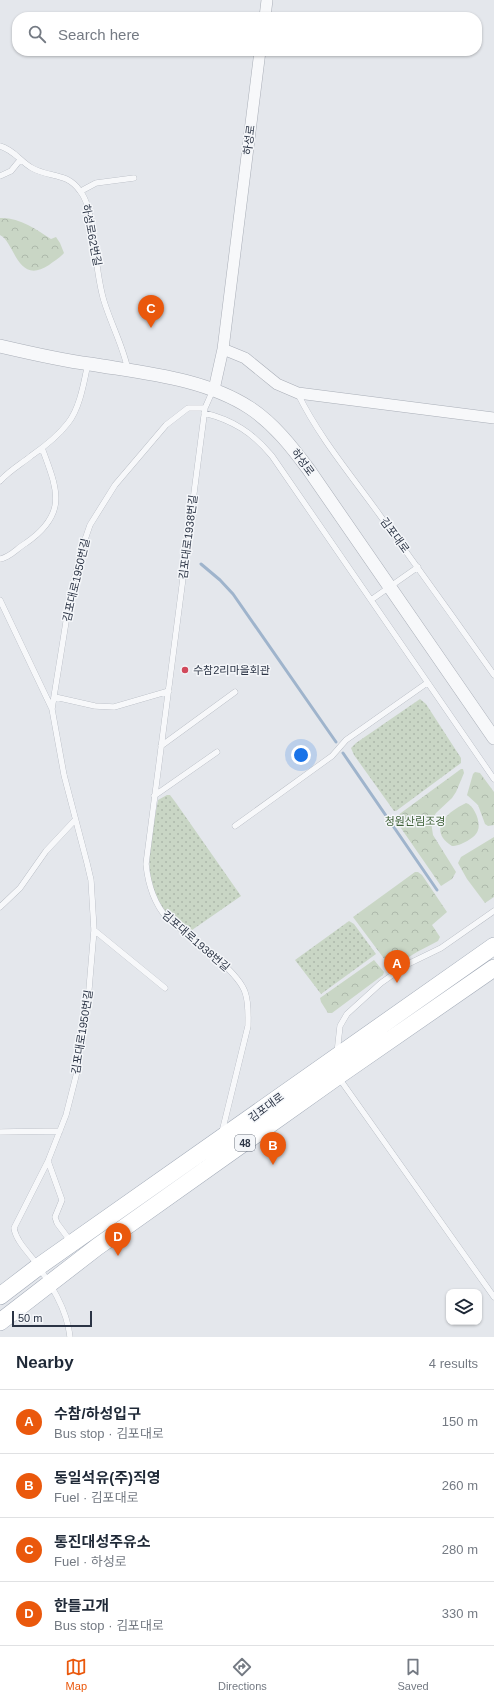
<!DOCTYPE html>
<meta charset="utf-8">
<style>
:root{--surface:#fff;--page:#f2f2f3;--text:#1f2937;--muted:#747a83;--line:#e0e1e3;--accent:#ea580c}
body{margin:0;font-family:Helvetica,"Noto Sans KR",sans-serif;background:var(--page);color:var(--text)}
.controls{position:absolute;right:12px;bottom:12px;display:grid;overflow:hidden;border-radius:8px;box-shadow:0 1px 3px #0004}
.controls button{width:36px;height:36px;display:grid;place-items:center;padding:0;border:0;border-bottom:1px solid var(--line);background:var(--surface);color:var(--text);font:20px sans-serif}
.scale{position:absolute;left:12px;bottom:10px;width:80px;box-sizing:border-box;padding-left:4px;border:2px solid #2b3445;border-top:0;font-size:11px;line-height:14px;white-space:nowrap;color:#2b3445;-webkit-text-stroke:3px #f4f6f9;paint-order:stroke}
.you{position:absolute;left:301px;top:755px;width:14px;height:14px;margin:-10px;border:3px solid #fff;border-radius:50%;background:#1a73e8;box-shadow:0 0 0 6px #1a73e833}
.badge{display:grid;place-items:center;width:26px;height:26px;border-radius:50%;background:var(--accent);color:#fff;font-size:13px;font-weight:700}
.pin{position:absolute;translate:-50% -33px;filter:drop-shadow(0 1px 2px #0008)}
.pin::after{content:'';position:absolute;top:21px;width:14px;height:12px;background:inherit;clip-path:polygon(0 0,100% 0,50% 100%)}
.list{margin:0;padding:0;list-style:none}
h2{display:flex;justify-content:space-between;align-items:center;height:52px;margin:0;padding:0 16px;font-size:17px}
h2 small{font-size:13px;font-weight:400;color:var(--muted)}
.list li{display:grid;grid-template-columns:26px 1fr auto;gap:12px;align-items:center;box-sizing:border-box;height:64px;padding:0 16px;border-top:1px solid var(--line)}
.list b{display:block;font-size:15px;white-space:nowrap}
.list p{margin:0;font-size:13px;white-space:nowrap;color:var(--muted)}
.list em{font-size:13px;font-style:normal;color:var(--muted)}
.icon{flex:none;width:22px;height:22px;fill:none;stroke:currentColor;stroke-width:2;stroke-linecap:round;stroke-linejoin:round}
.map{position:relative;flex:none;width:494px;height:1337px;overflow:hidden}
.search{position:absolute;background:var(--surface);box-shadow:0 1px 3px #0004;left:12px;right:12px;top:12px;height:44px;display:flex;align-items:center;gap:10px;box-sizing:border-box;padding:0 14px;border-radius:16px;color:var(--muted);font-size:15px}
.sheet{height:308px;background:var(--surface)}
nav{display:flex;justify-content:space-around;align-items:center;box-sizing:border-box;height:56px;border-top:1px solid var(--line);background:var(--surface);font-size:11px;color:var(--muted)}
nav a{display:grid;justify-items:center;gap:2px}
nav .on{color:var(--accent)}
.map>svg:first-child{display:block}
.grass{fill:url(#grass-dots)}
.forest{fill:url(#forest-crowns)}
.lines{fill:none;stroke-linecap:round;stroke-linejoin:round}
.stream{stroke:#9fb4cc;stroke-width:3}
.service-casing{stroke:#a9aeb7;stroke-width:6}
.minor-casing{stroke:#a9aeb7;stroke-width:12}
.tertiary-casing{stroke:#a9aeb7;stroke-width:14}
.primary-casing{stroke:#a3abb8;stroke-width:18}
.service{stroke:#f7f8fa;stroke-width:5.5}
.minor{stroke:#f7f8fa;stroke-width:11}
.tertiary{stroke:#f7f8fa;stroke-width:13}
.primary{stroke:#fff;stroke-width:17}
.poi-dot{fill:#d1495b;stroke:#f4f6f9;stroke-width:1.5}
.labels{text-anchor:middle;dominant-baseline:central;stroke-width:3;stroke-linejoin:round;paint-order:stroke}
.shield{fill:#f4f6f9;stroke:#676e7b;stroke-width:1}
.shield-label{font-size:10px;font-weight:bold;fill:#2b3445}
.street-label{font-size:11px;fill:#2b3445;stroke:#f4f6f9}
.poi-label{font-size:11px;fill:#2b3445;stroke:#f4f6f9;text-anchor:start}
.park-label{font-size:11px;fill:#3f6138;stroke:#f4f6f9}
</style>
<div class="map">
<svg width="494" height="1337" viewBox="0 0 494 1337">
<defs>
<pattern id="grass-dots" width="8" height="8" patternUnits="userSpaceOnUse"><rect width="8" height="8" fill="#c9d6c5"/><path d="M2 2h.1M6 6h.1" fill="none" stroke="#adb8ab" stroke-width="1.8" stroke-linecap="round"/></pattern>
<pattern id="forest-crowns" width="20" height="18" patternUnits="userSpaceOnUse"><rect width="20" height="18" fill="#c9d6c5"/><path d="M2 6a3 3 0 1 1 6 0M12 15a3 3 0 1 1 6 0" fill="none" stroke="#adb8ab"/></pattern>
</defs>
<rect width="100%" height="100%" fill="#e4e7ec"/>
<path class="grass" d="M420,699L426,704L461,758V763L396,811H394L354,755L351,748L356,743Z
M167,795H170L176,803L241,896L192,930C185,930 179,923 174,919C137,890 151,840 158,800Z
M349,921L354,924L376,954L321,994L295,960Z"/>
<path class="forest" d="M0,218C19,217 36,229 51,239L56,237L60,243L64,253C60,258 54,261 49,265C17,286 15,242 0,235Z
M461,769H463L464,773L456,792L452,798L436,813L431,822L433,835L456,872L452,879L441,886L394,818Z
M475,772L480,773L494,792V825L488,826L485,824L478,805L467,795L473,774Z
M466,803C474,805 481,822 478,830C476,838 460,846 452,846C427,830 447,812 466,803Z
M494,837V897L485,903L467,879L458,863L461,857Z
M415,872H418L422,875L447,912L432,925L440,937L438,941L417,952L391,968L353,917Z
M374,960L384,972L383,975L332,1013H328L321,1002L320,998Z"/>
<g class="lines">
<path class="stream" d="M201,564L220,580L233,594L336,742
M343,753L437,890"/>
<defs>
<path id="service" d="M0,146C14,150 20,161 32,168C50,178 67,172 80,191C88,201 90,216 92,228C96,252 97,278 104,301C111,324 123,346 128,370
M0,176L11,171L20,160
M81,191L96,183L134,178
M213,390L205,408L146,864C148,884 153,902 167,918C187,935 237,969 245,992C249,1003 248,1015 248,1026L222,1132
M298,394C319,437 351,475 379,514C418,568 456,621 494,675
M204,413C233,420 253,433 272,456L494,779
M0,481C9,471 21,464 31,456C44,447 58,436 68,423C80,408 84,382 88,363
M0,559C11,557 17,548 26,543C69,513 57,489 42,448
M0,600L52,709L64,775L87,863L91,880L94,930L88,1001L76,1076L66,1115L48,1161L14,1228C16,1240 26,1250 33,1259C50,1283 67,1308 70,1337
M371,600L418,567
M55,697L95,706L114,707L169,691
M52,709L70,597L81,551L90,525L115,485L166,425L188,408H205
M161,746L235,692
M154,796L217,752
M235,826L332,756L346,740L427,683
M0,907L20,888L46,851L75,820
M94,930L165,988
M337,1053L340,1026L347,1014L381,983L408,964L441,948L494,911
M339,1078L494,1297
M0,1132L60,1131
M48,1161L62,1200L55,1217L57,1223L71,1242"/>
<path id="minor" d="M265,17L267,0
M223,349L260,51
M215,385L223,349L245,358L277,384L298,393L494,418"/>
<path id="tertiary" d="M0,346C30,353 60,360 90,364C143,373 204,378 250,408C274,424 292,447 309,470L494,738"/>
<path id="primary" d="M0,1296L38,1267L494,946
M0,1322L97,1247L338,1076L494,968"/>
</defs>
<use href="#service" class="service-casing"/>
<use href="#minor" class="minor-casing"/>
<use href="#tertiary" class="tertiary-casing"/>
<use href="#primary" class="primary-casing"/>
<use href="#service" class="service"/>
<use href="#minor" class="minor"/>
<use href="#tertiary" class="tertiary"/>
<use href="#primary" class="primary"/>
</g>
<circle class="poi-dot" cx="185" cy="670" r="4"/>
<g class="labels">
<rect class="shield" x="235" y="1135" width="20" height="16" rx="3"/>
<g class="shield-label">
<text x="245" y="1143">48</text>
</g>
<g class="street-label">
<text transform="translate(249 140) rotate(-83)">하성로</text>
<text transform="translate(92 235) rotate(79)">하성로62번길</text>
<text transform="translate(303 462) rotate(53)">하성로</text>
<text transform="translate(395 535) rotate(54)">김포대로</text>
<text transform="translate(188 537) rotate(-83)">김포대로1938번길</text>
<text transform="translate(76 580) rotate(-77)">김포대로1950번길</text>
<text transform="translate(196 941) rotate(41)">김포대로1938번길</text>
<text transform="translate(82 1032) rotate(-81)">김포대로1950번길</text>
<text transform="translate(266 1107) rotate(-36)">김포대로</text>
</g>
<g class="poi-label">
<text x="193" y="670">수참2리마을회관</text>
</g>
<g class="park-label">
<text x="415" y="821">청원산림조경</text>
</g>
</g>
</svg>
<div class="controls">
<button><svg class="icon" aria-label="layers" viewBox="0 0 24 24"><path d="M12 4l9 5-9 5-9-5zM3 14l9 5 9-5"/></svg></button>
</div>
<div class="scale">50 m</div>
<div class="you"></div>
<div class="pin badge" style="left:397px;top:983px">A</div>
<div class="pin badge" style="left:273px;top:1165px">B</div>
<div class="pin badge" style="left:151px;top:328px">C</div>
<div class="pin badge" style="left:118px;top:1256px">D</div>
<div class="search"><svg class="icon" aria-label="search" viewBox="0 0 24 24"><circle cx="10" cy="10" r="6"/><path d="M15 15l6 6"/></svg>Search here</div>
</div>
<section class="sheet">
<h2>Nearby<small>4 results</small></h2>
<ul class="list">
<li><span class="badge">A</span><div><b>수참/하성입구</b><p>Bus stop · 김포대로</p></div><em>150 m</em></li>
<li><span class="badge">B</span><div><b>동일석유(주)직영</b><p>Fuel · 김포대로</p></div><em>260 m</em></li>
<li><span class="badge">C</span><div><b>통진대성주유소</b><p>Fuel · 하성로</p></div><em>280 m</em></li>
<li><span class="badge">D</span><div><b>한들고개</b><p>Bus stop · 김포대로</p></div><em>330 m</em></li>
</ul>
</section>
<nav>
<a class="on"><svg class="icon" aria-label="map" viewBox="0 0 24 24"><path d="M3 6l6-2 6 2 6-2v14l-6 2-6-2-6 2zM9 4v14M15 6v14"/></svg>Map</a>
<a><svg class="icon" aria-label="directions" viewBox="0 0 24 24"><path d="M12 3l9 9-9 9-9-9zM9 14v-3h6M13 9l2 2-2 2"/></svg>Directions</a>
<a><svg class="icon" aria-label="saved" viewBox="0 0 24 24"><path d="M7 4h10v16l-5-4-5 4z"/></svg>Saved</a>
</nav>
